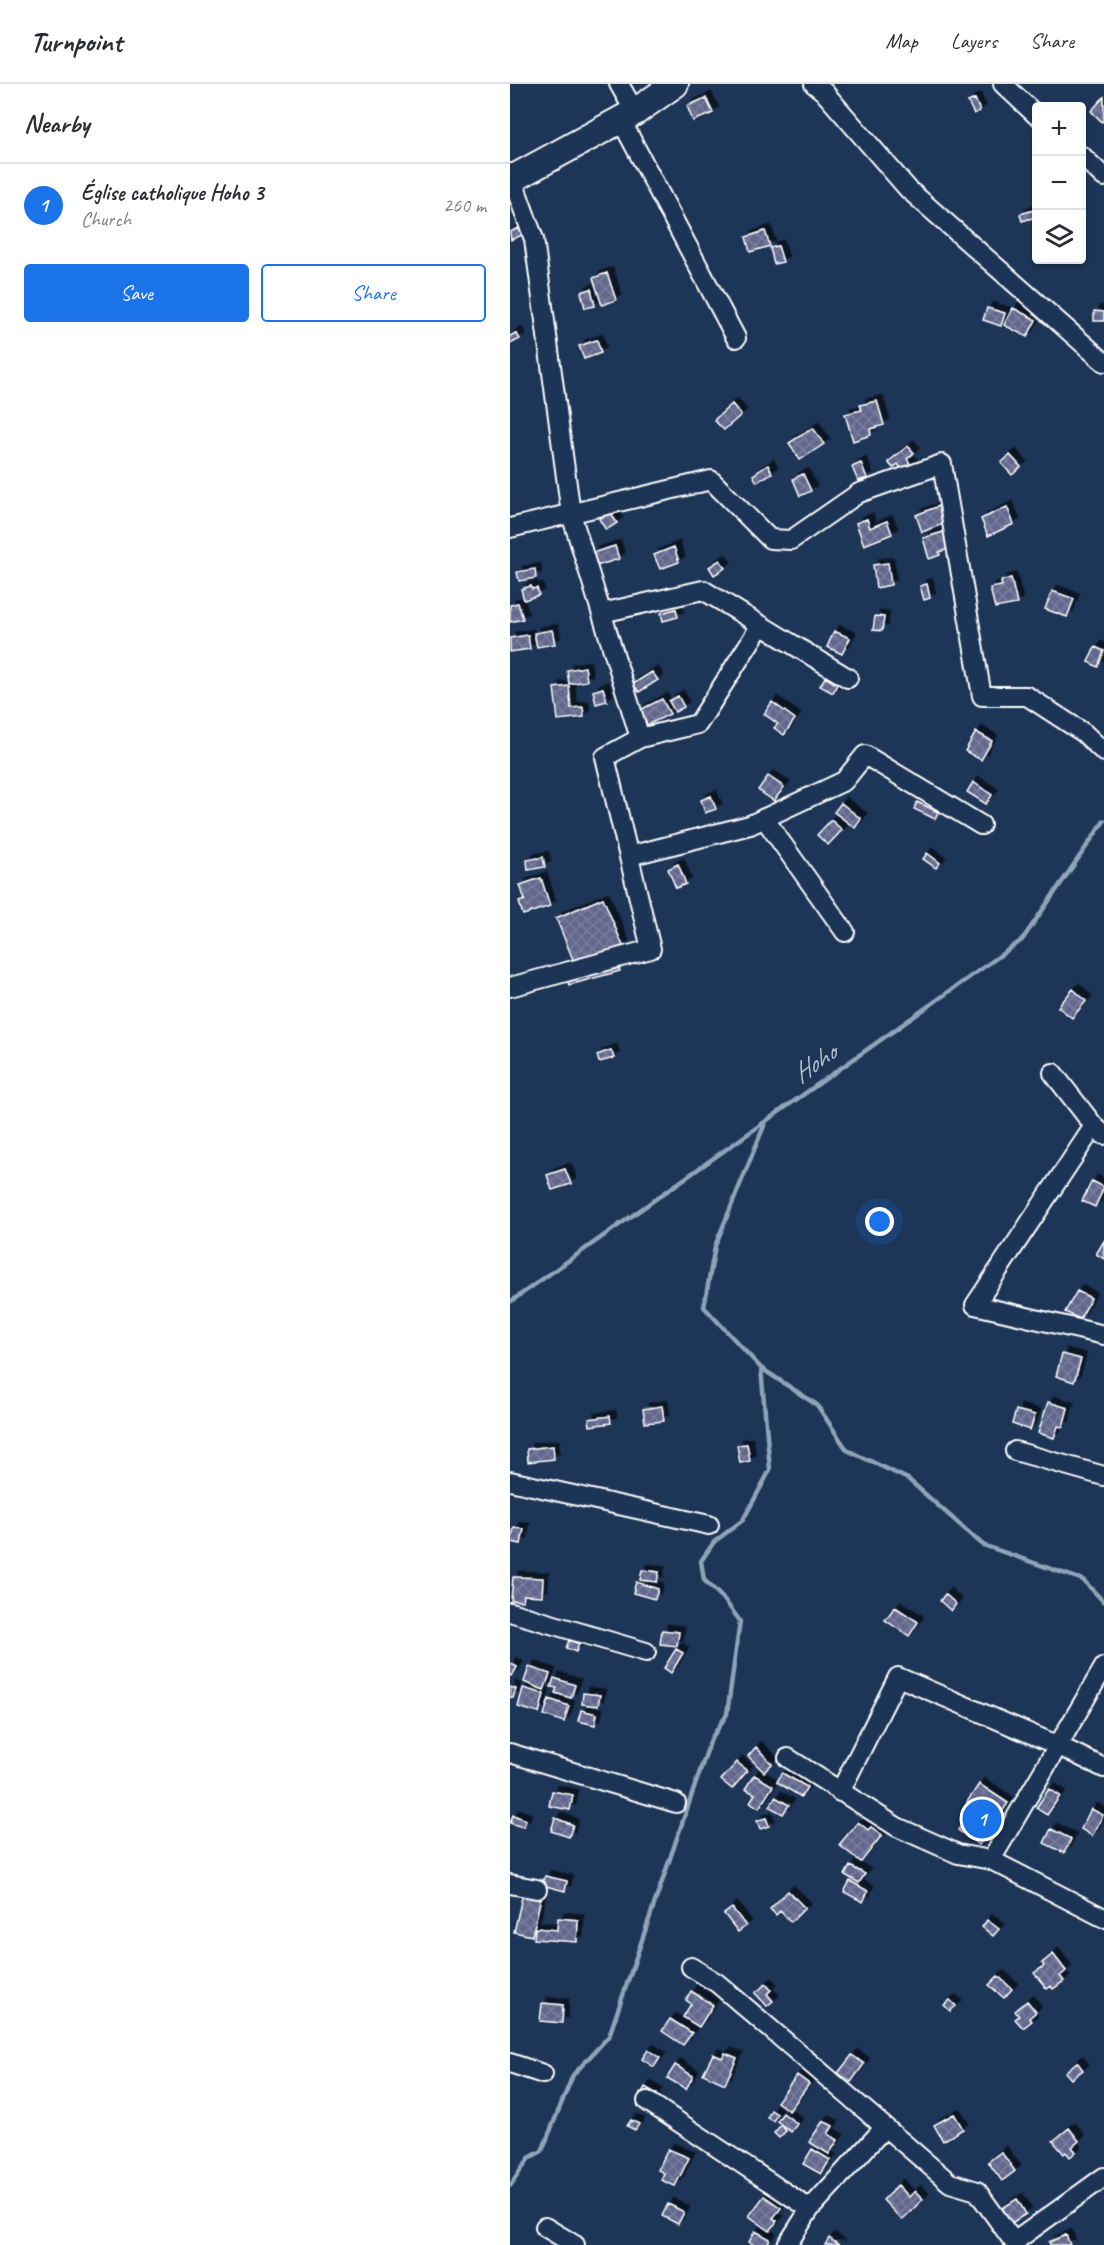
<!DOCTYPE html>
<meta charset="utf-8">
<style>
:root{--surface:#fff;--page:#f2f2f3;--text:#2b2b33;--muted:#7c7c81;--line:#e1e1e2;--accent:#1a73e8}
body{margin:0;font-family:Caveat,sans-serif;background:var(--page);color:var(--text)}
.controls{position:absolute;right:18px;top:18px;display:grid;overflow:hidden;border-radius:6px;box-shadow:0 2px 4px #0004}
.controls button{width:54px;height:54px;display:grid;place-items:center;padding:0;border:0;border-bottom:2px solid var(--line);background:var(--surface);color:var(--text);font:30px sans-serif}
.you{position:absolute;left:370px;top:1138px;width:21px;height:21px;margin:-15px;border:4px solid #fff;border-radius:50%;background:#1a73e8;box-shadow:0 0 0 9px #1a73e833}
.badge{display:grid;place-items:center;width:39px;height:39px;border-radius:50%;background:var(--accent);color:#fff;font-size:20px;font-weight:700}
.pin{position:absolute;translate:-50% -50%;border:3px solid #fff;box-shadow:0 2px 6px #0006}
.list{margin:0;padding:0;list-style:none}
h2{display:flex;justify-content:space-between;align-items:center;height:78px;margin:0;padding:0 24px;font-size:26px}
h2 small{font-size:20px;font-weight:400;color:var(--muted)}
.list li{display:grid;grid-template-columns:39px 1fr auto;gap:18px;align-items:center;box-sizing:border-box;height:84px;padding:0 24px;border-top:2px solid var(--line)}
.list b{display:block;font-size:22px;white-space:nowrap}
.list p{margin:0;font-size:20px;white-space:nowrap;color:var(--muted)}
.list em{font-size:20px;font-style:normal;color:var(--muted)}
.actions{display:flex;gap:12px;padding:18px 24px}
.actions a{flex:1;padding:14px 0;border:2px solid var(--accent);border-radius:6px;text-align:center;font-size:21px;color:var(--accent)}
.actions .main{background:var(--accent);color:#fff}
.icon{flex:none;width:33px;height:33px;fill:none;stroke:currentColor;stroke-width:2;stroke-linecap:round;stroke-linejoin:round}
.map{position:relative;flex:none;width:594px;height:2161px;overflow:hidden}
header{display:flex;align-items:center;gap:36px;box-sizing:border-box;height:84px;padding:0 30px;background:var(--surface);border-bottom:2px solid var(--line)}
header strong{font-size:28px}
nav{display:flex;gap:33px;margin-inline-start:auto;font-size:21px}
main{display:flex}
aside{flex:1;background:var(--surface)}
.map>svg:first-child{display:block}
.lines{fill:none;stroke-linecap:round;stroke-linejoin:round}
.stream{stroke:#8ea4b9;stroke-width:4.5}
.building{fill:url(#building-cross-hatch);stroke:#fff;stroke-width:1.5;filter:url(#shadow)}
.street-casing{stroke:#fff;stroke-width:22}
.secondary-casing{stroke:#fff;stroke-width:30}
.street{stroke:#1d3557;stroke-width:18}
.secondary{stroke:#1d3557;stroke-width:26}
.labels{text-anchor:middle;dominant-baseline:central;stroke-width:6;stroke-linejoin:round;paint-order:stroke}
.water-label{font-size:27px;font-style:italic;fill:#b3c3d0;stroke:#1d3557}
</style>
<header>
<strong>Turnpoint</strong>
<nav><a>Map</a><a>Layers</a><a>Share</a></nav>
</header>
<main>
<aside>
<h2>Nearby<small></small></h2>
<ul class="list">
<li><span class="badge">1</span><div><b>Église catholique Hoho 3</b><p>Church</p></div><em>260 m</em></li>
</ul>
<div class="actions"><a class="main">Save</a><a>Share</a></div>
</aside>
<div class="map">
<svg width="594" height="2161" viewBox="0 0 594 2161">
<defs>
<pattern id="building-cross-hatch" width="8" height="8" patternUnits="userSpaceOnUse" patternTransform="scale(1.5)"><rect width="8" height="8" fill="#62678d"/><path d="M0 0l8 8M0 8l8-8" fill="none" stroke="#7a7e9e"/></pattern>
<filter id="shadow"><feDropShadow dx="5.5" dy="-5.5" stdDeviation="0" flood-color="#0009"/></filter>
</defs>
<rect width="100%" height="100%" fill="#1d3557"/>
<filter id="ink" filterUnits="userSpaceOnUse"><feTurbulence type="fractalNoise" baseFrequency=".0167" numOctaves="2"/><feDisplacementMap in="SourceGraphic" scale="12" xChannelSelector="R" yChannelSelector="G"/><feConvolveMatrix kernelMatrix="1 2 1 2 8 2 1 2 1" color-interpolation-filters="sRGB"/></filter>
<g filter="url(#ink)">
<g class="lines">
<path class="stream" d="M256,1037L205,1162L194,1223L251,1284L307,1321L337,1366L398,1395L473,1461L573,1496L594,1518
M0,1218L512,856L594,737
M0,2102L19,2074L32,2067L63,1991L99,1952L201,1655L217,1630L230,1537L213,1514L194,1496L191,1477L204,1458L233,1436L260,1386L251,1284"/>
</g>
<path class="building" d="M594,13V36L592,38L581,27Z
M196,14L203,29L183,37L177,22Z
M465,15L470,27L464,30L458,18Z
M524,126L526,133L512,137L510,130Z
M9,144L12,151L1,156L0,148Z
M255,147L260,162L240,168L236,153Z
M268,162L273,178L264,180L260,164Z
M97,189L106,216L92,221L83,194Z
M81,205L85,222L75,224L71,208Z
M477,224L495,229L491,242L473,236Z
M503,224L526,236L517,253L494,241Z
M584,227L594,228V237H584Z
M6,249L10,255L0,260V252Z
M87,256L91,269L74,275L69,262Z
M367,317L374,341L360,345L361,351L343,357L335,330L352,326L350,321Z
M222,320L231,331L214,346L204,336Z
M303,344L314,360L290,376L279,359Z
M398,362L404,369L397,375L401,381L393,387L388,380L383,384L378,378Z
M500,371L511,383L502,391L491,379Z
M351,379L357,394L348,397L342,383Z
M258,381L262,389L247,398L243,391Z
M293,390L301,407L290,412L283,395Z
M429,422L435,439L412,448L406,431Z
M497,423L504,440L478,452L471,435Z
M100,428L107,439L96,446L89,435Z
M357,435L360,444L377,437L382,450L354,461L346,439Z
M437,447L442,464L429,468L430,471L419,475L413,454Z
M105,462L109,475L86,482L82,469Z
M164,463L169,478L150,485L144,471Z
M210,476L215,484L204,491L199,483Z
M378,479L381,501L366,504L363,481Z
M25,485L26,494L9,497L7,488Z
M501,494L507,520L485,524L480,504L492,502L491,497Z
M417,500L420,514L414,516L410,502Z
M21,502L22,505L27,504L29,511L14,516L11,505Z
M542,507L564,515L557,533L535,525Z
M8,519L13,535L0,538V521Z
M166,525L168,533L153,537L151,529Z
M365,532L374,533L372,547L363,546Z
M42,546L45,560L27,563L24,549Z
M324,547L340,554L332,570L317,563Z
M18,551L20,565L0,568V554Z
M585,563L594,567L588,583L578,578Z
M75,583L77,597L59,600L57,586Z
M142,588L148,596L129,608L123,600Z
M315,593L327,600L323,609L310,602Z
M59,602L61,624L73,623L74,633L48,636L44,604Z
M93,604L97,617L86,620L83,607Z
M168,612L174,623L165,628L159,617Z
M152,615L160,630L137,641L130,626Z
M262,618L285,635L274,651L264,644L268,640L254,630Z
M466,648L482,657L471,676L455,667Z
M258,692L274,703L264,717L248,706Z
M463,698L482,711L476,720L457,708Z
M201,712L206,725L195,729L191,716Z
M407,718L428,728L425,735L404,725Z
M331,719L351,735L345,744L324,728Z
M321,736L332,746L318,761L307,751Z
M417,769L430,779L426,784L413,775Z
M33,773L35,783L18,786L17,776Z
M168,780L176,800L166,804L158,785Z
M31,794L40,822L13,831L9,818L15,816L10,801Z
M93,814L113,862L82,875L81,871L64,878L46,834Z
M105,871L110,887L59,901L54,885Z
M563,905L576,917L562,934L548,923Z
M101,966L104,974L89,978L87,971Z
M55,1085L61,1100L42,1106L37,1091Z
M582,1097L594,1103L585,1123L572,1117Z
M594,1157V1175L586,1170Z
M567,1207L581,1214L570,1235L555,1228Z
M552,1270L571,1275L564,1298L546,1292Z
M538,1318L558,1324L553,1343L548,1342L544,1354L528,1349Z
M152,1322L154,1337L135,1339L133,1325Z
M506,1326L525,1331L520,1346L502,1340Z
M100,1332L101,1339L80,1342L79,1335Z
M237,1360L240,1377L230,1379L227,1361Z
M43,1362L44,1375L18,1378L17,1365Z
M4,1444L14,1445L11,1460L1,1458Z
M132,1486L149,1488L147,1498L130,1496Z
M3,1493L33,1494L32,1512L14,1511L13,1517L1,1516Z
M126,1498L148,1505L145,1515L123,1509Z
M435,1510L446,1520L441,1527L430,1517Z
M385,1523L408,1538L399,1552L375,1536Z
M152,1546L169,1548L167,1562L150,1560Z
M59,1556L69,1560L66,1568L56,1564Z
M166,1565L173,1569L161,1589L154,1584Z
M0,1579L7,1583L2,1592L0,1591Z
M19,1583L40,1590L34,1606L14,1598Z
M44,1594L65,1601L61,1614L45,1609L47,1604L41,1603Z
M0,1603L6,1605L3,1614L0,1613Z
M13,1604L34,1610L29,1629L8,1623Z
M73,1609L90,1611L88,1622L72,1620Z
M39,1615L59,1622L54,1638L34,1631Z
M71,1626L87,1630L85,1641L68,1637Z
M246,1663L262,1680L254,1688L238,1672Z
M227,1678L237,1687L222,1705L211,1696Z
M272,1689L297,1703L291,1713L267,1698Z
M244,1691L263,1702L249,1724L240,1718L245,1710L235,1705Z
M469,1700L498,1719L469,1761L448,1746L464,1723L457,1718Z
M539,1705L550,1712L537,1731L526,1724Z
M42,1707L63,1711L60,1726L39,1722Z
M265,1713L279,1721L273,1730L260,1723Z
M581,1725L593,1731L582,1752L571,1745Z
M3,1731L16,1736L13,1743L0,1739Z
M45,1734L63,1741L59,1753L41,1747Z
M256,1734L259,1742L250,1745L247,1737Z
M348,1738L358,1746L361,1743L372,1751L351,1778L329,1761Z
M541,1745L561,1755L554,1769L534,1759Z
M340,1782L355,1790L349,1799L335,1791Z
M35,1792L57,1797L55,1807L32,1801Z
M340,1797L358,1807L353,1818L334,1808Z
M278,1807L295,1824L281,1838L270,1827L266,1831L260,1825Z
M13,1809L31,1813L22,1852L4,1848Z
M222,1824L236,1842L228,1848L214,1830Z
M48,1834L68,1836L67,1858L24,1855L25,1844L47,1846Z
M477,1836L489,1845L483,1852L472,1843Z
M543,1870L556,1887L550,1892L554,1897L543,1905L541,1902L537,1905L524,1889L534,1882L532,1879Z
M488,1892L502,1905L494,1914L479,1901Z
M256,1900L261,1906L257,1910L263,1917L257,1922L245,1909Z
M181,1907L203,1921L189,1943L173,1933L181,1920L176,1916Z
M440,1916L446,1922L440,1927L434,1921Z
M517,1917L526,1928L519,1934L522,1937L513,1944L505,1935L509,1932L505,1927Z
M32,1919L53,1921L52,1939L30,1937Z
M160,1935L182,1949L173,1961L152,1947Z
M138,1966L150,1974L144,1983L132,1975Z
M215,1969L227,1974L215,2000L193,1990L203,1970L212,1974Z
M342,1971L354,1980L341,1998L328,1989Z
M567,1978L573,1986L561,1995L555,1988Z
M165,1981L183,1992L176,2005L157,1994Z
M287,1991L299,2000L279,2027L267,2018Z
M135,2003L147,2010L142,2018L131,2010Z
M261,2026L267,2030L263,2037L257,2034Z
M273,2029L287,2040L281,2048L267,2037Z
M444,2030L453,2045L433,2057L424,2041Z
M121,2036L129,2040L125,2046L117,2042Z
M313,2037L323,2042L318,2050L328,2056L319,2070L299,2058Z
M271,2041L276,2047L269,2054L264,2049Z
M559,2044L569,2057L562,2063L566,2068L560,2073L556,2068L554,2070L543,2057Z
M158,2065L179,2074L165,2102L151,2096L154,2089L148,2086Z
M302,2065L320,2076L311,2090L293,2080Z
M491,2068L505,2087L492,2097L478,2078Z
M388,2101L399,2113L405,2107L413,2115L392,2136L373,2116Z
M254,2112L271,2124L263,2134L267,2137L260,2147L239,2132Z
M507,2115L516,2130L500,2140L491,2125Z
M158,2120L174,2128L168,2140L152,2132Z
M245,2147L260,2155L257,2161H244L239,2158Z
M556,2151L560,2161H540L539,2158Z
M319,2154L329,2161H315Z"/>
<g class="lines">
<defs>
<path id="street" d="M109,0L125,28
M304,0L314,8L398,105L594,278
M493,0L526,31
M111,36L226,254
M572,72L594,93
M0,89L24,155L61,430L130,654
M0,444L201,396L260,455L281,456L349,409L432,380L472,612H517L574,649L594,668
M92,529L193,506L338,594
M254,734L335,848
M119,772L240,741L334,697L355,671L471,741
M0,903L141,865L95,673L130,654L188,640L251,541
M543,989L584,1042L594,1051
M584,1042L465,1221L594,1251
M505,1367L594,1392
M0,1397L199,1441
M0,1528L136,1568
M0,1669L166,1719
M278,1674L387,1743L448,1770L481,1776L594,1834
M330,1708L388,1593L549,1662L594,1684
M481,1776L594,1583
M0,1800L27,1805
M181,1883L207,1899L440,2099L467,2107L506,2161
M0,1979L33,1990
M137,2017L300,2125
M35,2143L65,2161
M504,2158L594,2093
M277,2161L300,2125L375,2043"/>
<path id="secondary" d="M0,96L125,28L165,0"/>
</defs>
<use href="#street" class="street-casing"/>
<use href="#secondary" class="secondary-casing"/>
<use href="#street" class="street"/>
<use href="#secondary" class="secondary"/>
</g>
</g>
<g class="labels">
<g class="water-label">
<text transform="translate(304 979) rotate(-35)">Hoho</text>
</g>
</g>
</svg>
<div class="controls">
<button>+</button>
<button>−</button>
<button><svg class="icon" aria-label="layers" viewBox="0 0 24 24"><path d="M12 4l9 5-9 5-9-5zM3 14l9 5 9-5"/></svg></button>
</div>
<div class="you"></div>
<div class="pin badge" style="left:472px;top:1735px">1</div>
</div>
</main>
